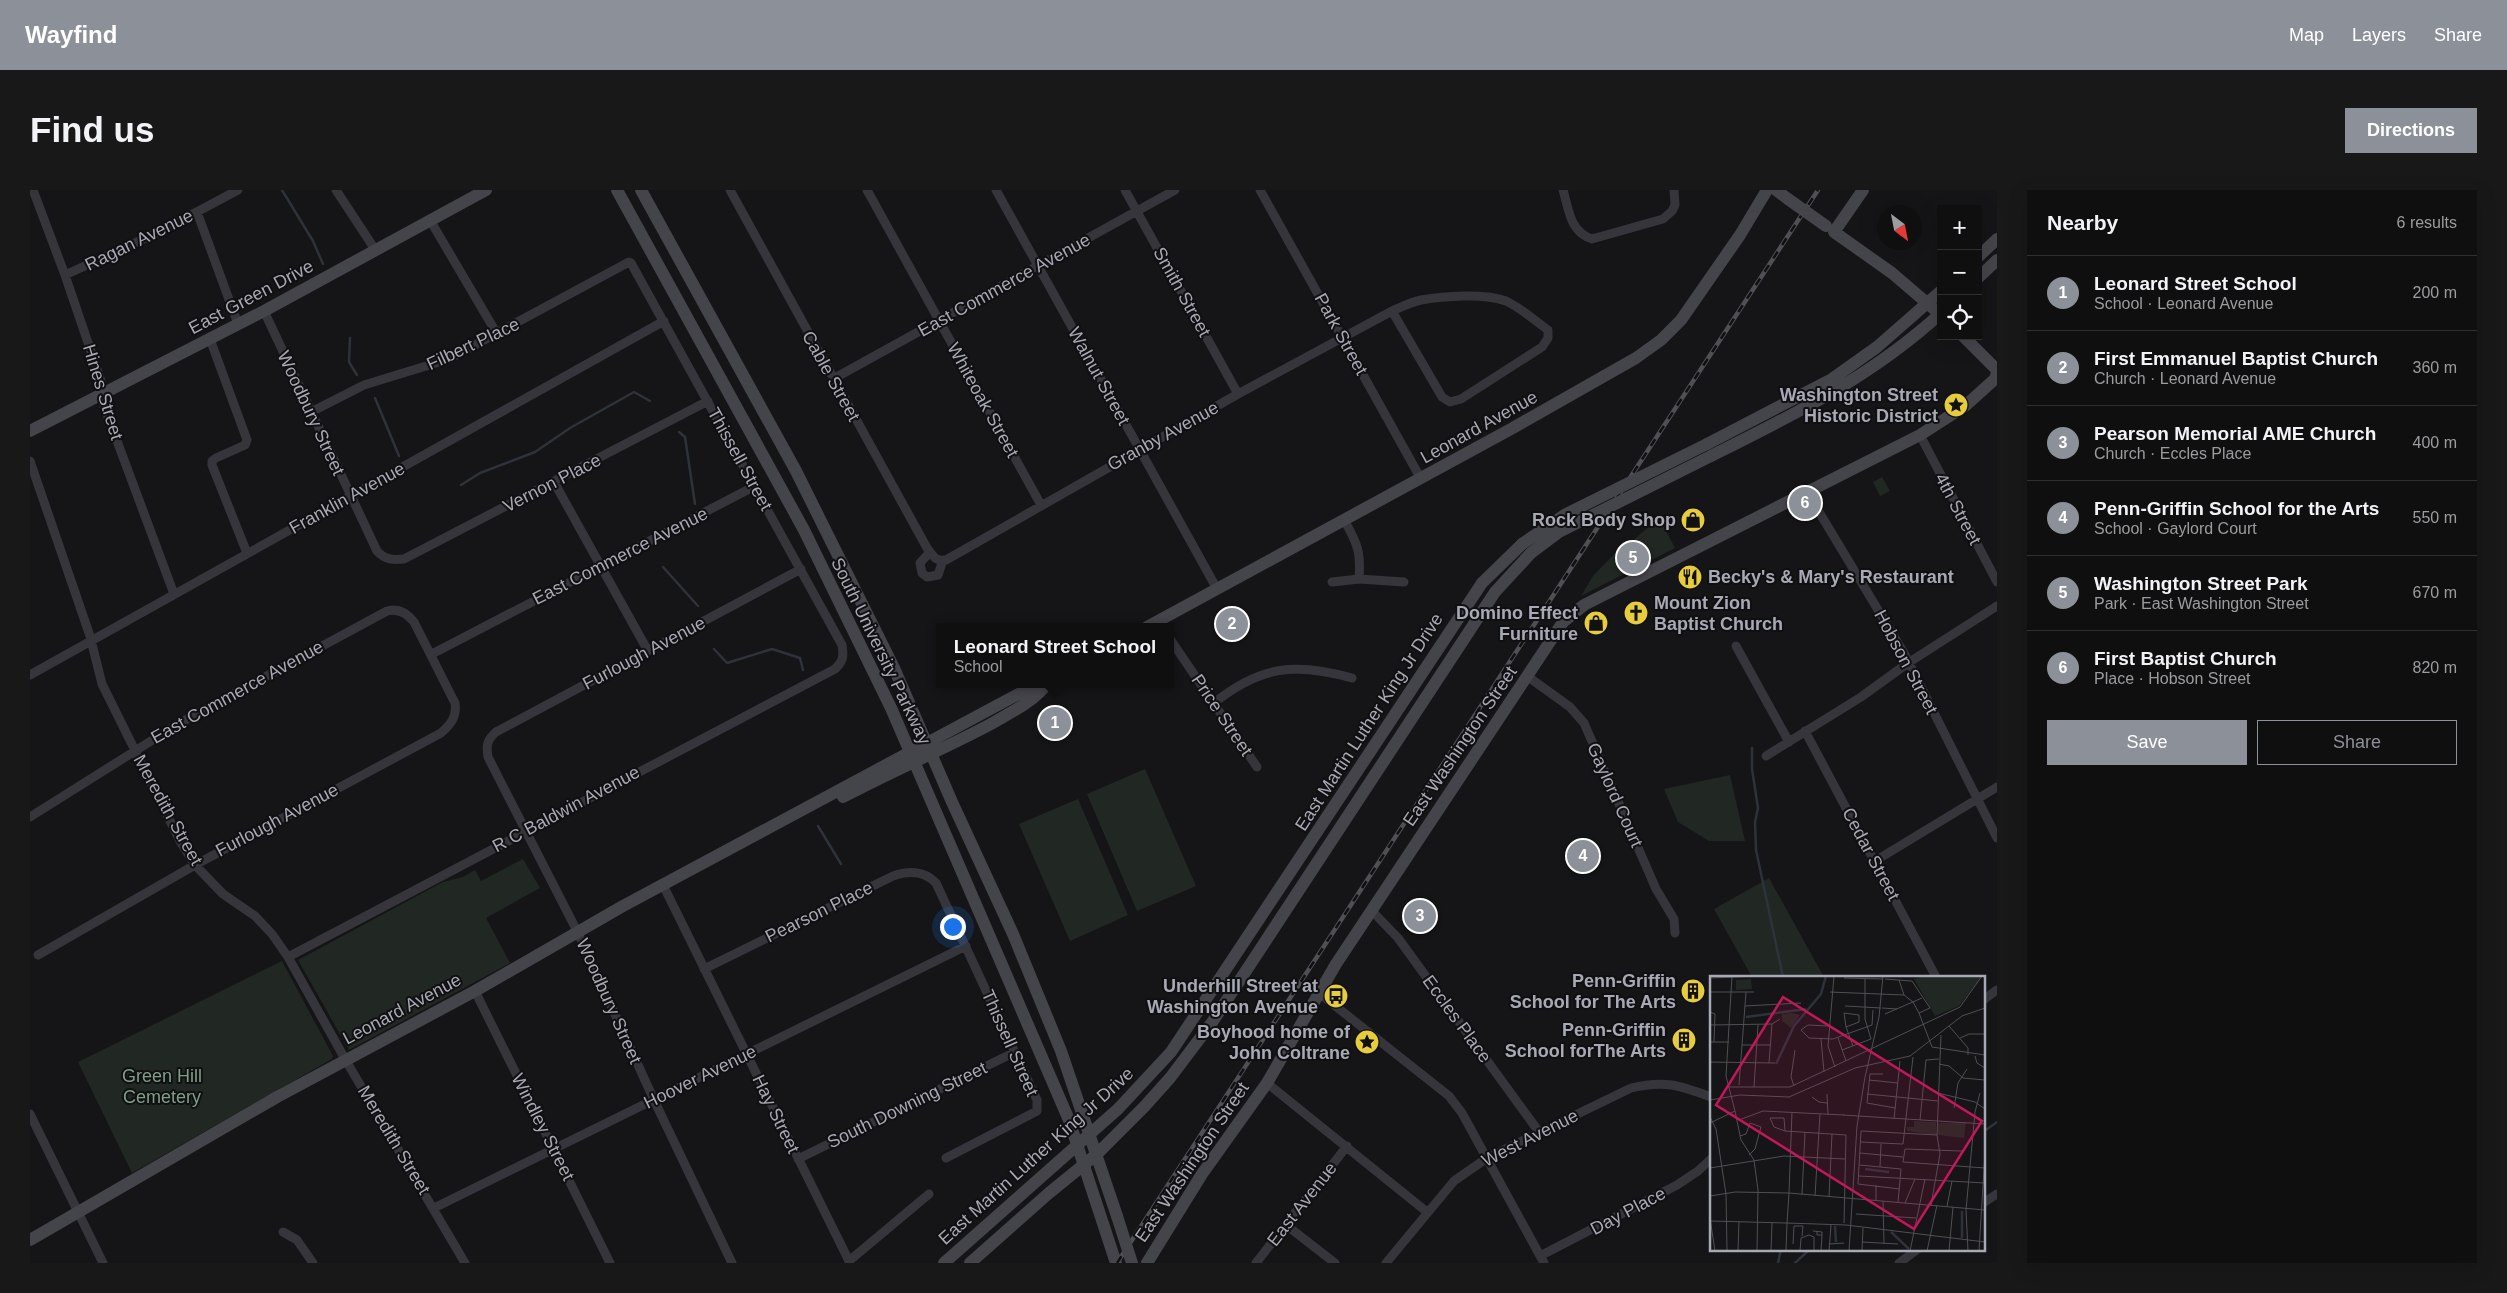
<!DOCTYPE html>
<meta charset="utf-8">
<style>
:root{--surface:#100f10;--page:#191819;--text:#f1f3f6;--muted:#9c9c9f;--line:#302f30;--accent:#8c9099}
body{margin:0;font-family:Arial,sans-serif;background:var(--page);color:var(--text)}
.controls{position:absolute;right:15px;top:15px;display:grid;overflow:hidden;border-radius:0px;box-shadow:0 5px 20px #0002}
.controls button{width:45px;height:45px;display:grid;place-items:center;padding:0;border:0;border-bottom:1px solid var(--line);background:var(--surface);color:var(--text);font:25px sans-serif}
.compass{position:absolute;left:1847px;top:15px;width:45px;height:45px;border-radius:50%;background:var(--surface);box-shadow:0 5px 20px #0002;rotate:148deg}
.you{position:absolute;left:922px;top:736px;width:18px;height:18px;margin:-12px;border:4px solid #fff;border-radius:50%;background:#1a73e8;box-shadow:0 0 0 8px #1a73e833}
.badge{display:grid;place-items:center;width:32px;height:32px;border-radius:50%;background:var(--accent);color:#fff;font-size:16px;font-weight:700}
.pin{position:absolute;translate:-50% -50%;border:2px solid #fff;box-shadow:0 1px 5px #0006}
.popup{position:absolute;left:906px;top:433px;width:238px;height:65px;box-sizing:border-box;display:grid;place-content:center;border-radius:0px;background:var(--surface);filter:drop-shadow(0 1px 4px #0005);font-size:16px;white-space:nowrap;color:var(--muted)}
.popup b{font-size:19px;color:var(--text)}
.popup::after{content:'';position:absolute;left:50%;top:100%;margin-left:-10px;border:10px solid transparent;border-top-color:var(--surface)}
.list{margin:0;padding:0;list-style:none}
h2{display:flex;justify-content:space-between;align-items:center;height:65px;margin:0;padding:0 20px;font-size:21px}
h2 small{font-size:16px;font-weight:400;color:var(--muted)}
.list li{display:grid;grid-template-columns:32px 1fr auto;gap:15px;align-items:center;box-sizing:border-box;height:75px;padding:0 20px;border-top:1px solid var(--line)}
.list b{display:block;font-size:19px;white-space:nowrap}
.list p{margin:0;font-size:16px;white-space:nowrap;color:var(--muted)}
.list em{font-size:16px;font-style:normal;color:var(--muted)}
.actions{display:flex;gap:10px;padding:15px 20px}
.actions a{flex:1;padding:11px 0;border:1px solid var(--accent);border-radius:0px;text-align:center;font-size:18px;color:var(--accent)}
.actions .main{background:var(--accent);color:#fff}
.icon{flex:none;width:28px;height:28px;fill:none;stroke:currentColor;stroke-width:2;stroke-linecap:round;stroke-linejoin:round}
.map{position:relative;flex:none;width:1967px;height:1073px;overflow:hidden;border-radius:0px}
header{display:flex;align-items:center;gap:30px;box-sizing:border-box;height:70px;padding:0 25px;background:var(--accent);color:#fff}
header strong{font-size:24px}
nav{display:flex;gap:28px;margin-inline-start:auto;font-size:18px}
.intro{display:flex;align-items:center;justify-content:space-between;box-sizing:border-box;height:120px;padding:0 30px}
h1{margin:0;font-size:35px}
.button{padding:12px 22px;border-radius:0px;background:var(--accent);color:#fff;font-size:18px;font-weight:700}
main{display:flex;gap:30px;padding:0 30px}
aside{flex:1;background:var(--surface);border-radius:0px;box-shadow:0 5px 20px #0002}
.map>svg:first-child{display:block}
.green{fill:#212823}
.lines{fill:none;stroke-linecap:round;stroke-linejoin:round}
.stream{stroke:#2d323b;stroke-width:2.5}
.street{stroke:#36353b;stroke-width:9}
.secondary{stroke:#44444b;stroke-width:12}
.rail-casing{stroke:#4f4f56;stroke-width:4.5}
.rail{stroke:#100f11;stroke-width:2.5;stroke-dasharray:8;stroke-linecap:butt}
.secondary-bridge{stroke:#44444b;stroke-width:12}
.labels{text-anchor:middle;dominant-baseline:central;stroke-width:4;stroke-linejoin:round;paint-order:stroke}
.street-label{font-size:18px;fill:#a7a9b5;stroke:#100f11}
.poi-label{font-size:18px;font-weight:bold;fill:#a7a9b5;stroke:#100f11;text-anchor:end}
.park-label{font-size:18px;fill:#7f9f87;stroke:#100f11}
.inset-river{fill:none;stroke:#2d323b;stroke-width:2.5}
.inset-road{fill:none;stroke:#4f5056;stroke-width:1}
.view{fill:#c2185b;fill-opacity:0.15;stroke:#c2185b;stroke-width:2.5}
.inset-edge{fill:none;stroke:#a7a9b5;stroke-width:2.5}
</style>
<header>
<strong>Wayfind</strong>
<nav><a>Map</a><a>Layers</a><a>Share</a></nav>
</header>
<div class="intro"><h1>Find us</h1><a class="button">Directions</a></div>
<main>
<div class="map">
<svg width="1967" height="1073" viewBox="0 0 1967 1073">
<rect width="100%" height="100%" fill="#151416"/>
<path class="green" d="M1852,287L1860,301L1850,306L1843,292Z
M1629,328L1645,358L1551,406L1563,386L1589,359H1593Z
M1115,579L1166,696L1107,721L1057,604Z
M1700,585L1715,651H1679L1648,632L1634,599Z
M1048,609L1098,725L1040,751L989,634Z
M493,669L510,698L456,728L480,773L319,860L268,770L413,692L433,687L445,680L451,691Z
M1739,688L1794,787H1722L1684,719Z
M252,771L303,866L302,869L102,983L48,872Z"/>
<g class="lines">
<path class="stream" d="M252,0L283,51L293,74
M320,148L319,172L327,185
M345,208L369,266
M649,242L655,247L665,314
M431,295L450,283L505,262L540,238L604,202L620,211
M633,377L668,416
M684,459L697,473L742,459L770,468L773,480
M1722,558V579L1728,618L1725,632L1726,660L1753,787
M788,636L811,674
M1953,942L1967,932
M1748,1073L1751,1059
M1765,1073L1780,1059"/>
<path class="street" d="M3,0L35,85L71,191L74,216L144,404
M306,0L346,61
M700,0L897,358C903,366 906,372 916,370L1208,204L1362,121L1412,207L1420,212L1431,209L1512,157L1518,148V140C1504,130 1491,118 1476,111C1455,103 1413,106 1391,110C1381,112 1371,117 1362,121
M837,0L1011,315
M966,0L1187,399
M1095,0L1208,204
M1230,0L1391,289
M1533,0C1539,20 1540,42 1562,49L1633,29L1642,21L1645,15L1644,0
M167,22L208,134
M400,30L467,144
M35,85L133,40L208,0
M234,121L347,361C355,370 363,370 374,369L678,211
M180,149L217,250L215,255L186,268L182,271V275L217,363
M803,189L1145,0
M1890,245L1967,392
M0,271L60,446L72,494L150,651L165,675L193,704L225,726L242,744L258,767L315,869L435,1073
M524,292L618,461
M1777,302L1874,463L1967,648
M1314,330C1328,354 1331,363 1329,389
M900,362L890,373L892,383L897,387L908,385L913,370
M1302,392L1329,389L1374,392
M1140,449L1227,577
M1706,456L1759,552
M402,464L725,296
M0,485L634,131
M1497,486L1540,517L1554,533L1626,699L1644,729L1645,743
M1184,513C1230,476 1265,472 1322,488
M1775,541L1906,787
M1736,566L1831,507L1878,473L1967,416
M0,627L148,534L357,421C368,418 377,423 384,432L425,513C427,527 421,534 411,543L165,675L8,765
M1845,671L1967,597
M633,695L820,1073
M1342,721L1368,748L1509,942
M258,767L805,479C813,472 814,466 812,455L601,73L599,72L419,169L334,195L281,222
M674,779L863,686C877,681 894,680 906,693L1007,910V921L916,968
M445,801L580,1073
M1289,803L1419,906L1432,923L1514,1073
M1953,810L1967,800
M1237,893L1397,1022
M0,924L73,1073
M768,969L985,862
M1953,1013L1967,1004
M404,1018L936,756
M1256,1035L1305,1073
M253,1042L267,1050L283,1073
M1510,1066L1647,995L1668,981L1681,969
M819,1071L899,1004
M702,1073L624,910L548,743L458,567C456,555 457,550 466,542L771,379
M1226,1073L1317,956
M1356,1073L1424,991L1457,968L1601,898C1634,890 1649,895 1681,907
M1869,1073L1888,1059"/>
<path class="secondary" d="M587,0L774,340L861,518L1039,930L1086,1073
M611,0L766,281L864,478L922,612L983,744L1031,861L1087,1026
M1746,0L1758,9
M1833,0L1804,42L1862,83L1904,119
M1948,67L1967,49
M1948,88L1967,70
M1933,146L1967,180
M0,241L234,121L456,0
M1677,254L1802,189L1847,157L1911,101
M1681,266C1765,224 1841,187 1911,123
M1117,437L1481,239L1606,168L1631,150L1651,130L1710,45L1737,0
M813,607C862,581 912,560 961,534C981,522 1002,513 1017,494
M0,1050L247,907L445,801L593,716L1007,494
M914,1073L1088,919L1141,862L1452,393L1492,354
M940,1073L1019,1003L1067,964L1114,917L1140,888L1183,831L1465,402L1501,363
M1117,1073L1172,984L1237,893L1306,774L1533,432L1554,415L1890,245L1935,216L1965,189L1967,183"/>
<defs>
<path id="rail" d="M1087,1073L1788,0"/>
</defs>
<use href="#rail" class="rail-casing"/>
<use href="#rail" class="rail"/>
<path class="secondary-bridge" d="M1758,9L1796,36
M1492,354L1536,324L1677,254
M1501,363L1529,342L1681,266
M1087,1026L1102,1073"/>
</g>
<defs>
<symbol id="sight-disc" viewBox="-11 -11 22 22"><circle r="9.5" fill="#e7cc3b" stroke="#100f11"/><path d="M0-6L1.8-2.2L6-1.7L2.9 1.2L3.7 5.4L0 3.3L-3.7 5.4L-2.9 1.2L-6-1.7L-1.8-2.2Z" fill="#111"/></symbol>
<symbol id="shop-disc" viewBox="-11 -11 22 22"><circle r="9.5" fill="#e7cc3b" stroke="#100f11"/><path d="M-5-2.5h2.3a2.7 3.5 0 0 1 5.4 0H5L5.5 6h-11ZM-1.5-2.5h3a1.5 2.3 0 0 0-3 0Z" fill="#111"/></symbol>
<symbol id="restaurant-disc" viewBox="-11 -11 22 22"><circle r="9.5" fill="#e7cc3b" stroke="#100f11"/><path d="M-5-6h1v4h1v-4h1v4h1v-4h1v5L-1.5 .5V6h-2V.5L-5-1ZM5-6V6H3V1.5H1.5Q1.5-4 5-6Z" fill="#111"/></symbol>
<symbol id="church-disc" viewBox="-11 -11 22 22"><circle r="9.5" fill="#e7cc3b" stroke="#100f11"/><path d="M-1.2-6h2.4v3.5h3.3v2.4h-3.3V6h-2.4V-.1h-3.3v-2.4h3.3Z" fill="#111"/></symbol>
<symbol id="building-disc" viewBox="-11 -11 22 22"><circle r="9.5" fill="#e7cc3b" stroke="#100f11"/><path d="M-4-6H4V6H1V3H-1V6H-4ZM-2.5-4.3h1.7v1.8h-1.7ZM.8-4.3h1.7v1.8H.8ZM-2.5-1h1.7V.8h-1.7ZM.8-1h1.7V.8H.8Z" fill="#111"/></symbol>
<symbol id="bus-disc" viewBox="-11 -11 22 22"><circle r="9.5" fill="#e7cc3b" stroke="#100f11"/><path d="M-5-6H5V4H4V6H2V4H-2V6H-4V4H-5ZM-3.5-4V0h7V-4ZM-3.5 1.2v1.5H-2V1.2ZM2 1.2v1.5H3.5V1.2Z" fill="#111"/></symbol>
</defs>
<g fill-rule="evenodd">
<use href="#sight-disc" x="1912" y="201" width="28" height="28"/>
<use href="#shop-disc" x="1649" y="316" width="28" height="28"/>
<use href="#restaurant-disc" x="1646" y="373" width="28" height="28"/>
<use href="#church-disc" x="1592" y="409" width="28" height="28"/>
<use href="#shop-disc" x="1552" y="419" width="28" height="28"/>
<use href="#building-disc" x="1649" y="787" width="28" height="28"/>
<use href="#bus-disc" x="1292" y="792" width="28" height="28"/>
<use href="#building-disc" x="1640" y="836" width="28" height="28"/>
<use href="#sight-disc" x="1323" y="838" width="28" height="28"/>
</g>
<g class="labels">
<g class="street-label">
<text transform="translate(109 50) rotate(-26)">Ragan Avenue</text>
<text transform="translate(974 95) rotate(-29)">East Commerce Avenue</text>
<text transform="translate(1152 102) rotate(61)">Smith Street</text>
<text transform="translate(221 107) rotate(-28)">East Green Drive</text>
<text transform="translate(1311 144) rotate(61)">Park Street</text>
<text transform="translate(443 154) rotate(-25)">Filbert Place</text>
<text transform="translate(801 186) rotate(61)">Cable Street</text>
<text transform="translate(1069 186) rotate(61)">Walnut Street</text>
<text transform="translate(73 202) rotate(73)">Hines Street</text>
<text transform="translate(953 210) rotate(61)">Whiteoak Street</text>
<text transform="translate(281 223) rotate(65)">Woodbury Street</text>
<text transform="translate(1449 237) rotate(-29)">Leonard Avenue</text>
<text transform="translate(1133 246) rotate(-29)">Granby Avenue</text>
<text transform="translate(710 269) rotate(61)">Thissell Street</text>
<text transform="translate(522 293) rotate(-27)">Vernon Place</text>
<text transform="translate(317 308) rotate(-29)">Franklin Avenue</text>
<text transform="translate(1928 319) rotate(62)">4th Street</text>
<text transform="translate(590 366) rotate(-27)">East Commerce Avenue</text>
<text transform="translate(851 461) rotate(64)">South University Parkway</text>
<text transform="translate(614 463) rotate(-28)">Furlough Avenue</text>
<text transform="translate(1876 472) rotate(62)">Hobson Street</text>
<text transform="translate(207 502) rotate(-29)">East Commerce Avenue</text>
<text transform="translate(1192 525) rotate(56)">Price Street</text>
<text transform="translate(1339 532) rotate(-57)">East Martin Luther King Jr Drive</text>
<text transform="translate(1430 556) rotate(-56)">East Washington Street</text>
<text transform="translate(1585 605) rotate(66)">Gaylord Court</text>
<text transform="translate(536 619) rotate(-28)">R C Baldwin Avenue</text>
<text transform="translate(138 620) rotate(61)">Meredith Street</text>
<text transform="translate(247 630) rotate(-28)">Furlough Avenue</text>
<text transform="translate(1841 664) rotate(62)">Cedar Street</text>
<text transform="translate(789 722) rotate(-26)">Pearson Place</text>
<text transform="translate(579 811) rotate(66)">Woodbury Street</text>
<text transform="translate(372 819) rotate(-28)">Leonard Avenue</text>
<text transform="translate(1427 829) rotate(54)">Eccles Place</text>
<text transform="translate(980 853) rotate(66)">Thissell Street</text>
<text transform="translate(670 887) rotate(-26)">Hoover Avenue</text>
<text transform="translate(877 915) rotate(-26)">South Downing Street</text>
<text transform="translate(746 924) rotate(64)">Hay Street</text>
<text transform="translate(513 937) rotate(63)">Windley Street</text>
<text transform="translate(1500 948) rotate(-27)">West Avenue</text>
<text transform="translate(364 950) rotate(59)">Meredith Street</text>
<text transform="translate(1006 966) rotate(-42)">East Martin Luther King Jr Drive</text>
<text transform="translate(1162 972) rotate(-56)">East Washington Street</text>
<text transform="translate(1272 1014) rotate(-52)">East Avenue</text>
<text transform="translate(1598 1021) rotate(-28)">Day Place</text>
</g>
<g class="poi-label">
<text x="1908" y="205">Washington Street<tspan x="1908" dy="21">Historic District</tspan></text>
<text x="1646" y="330">Rock Body Shop</text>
<text x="1678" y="387" text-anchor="start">Becky's &amp; Mary's Restaurant</text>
<text x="1624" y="413" text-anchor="start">Mount Zion<tspan x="1624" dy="21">Baptist Church</tspan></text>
<text x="1548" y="423">Domino Effect<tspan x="1548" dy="21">Furniture</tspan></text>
<text x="1646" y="791">Penn-Griffin<tspan x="1646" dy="21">School for The Arts</tspan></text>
<text x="1288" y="796">Underhill Street at<tspan x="1288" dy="21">Washington Avenue</tspan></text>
<text x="1636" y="840">Penn-Griffin<tspan x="1636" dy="21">School forThe Arts</tspan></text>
<text x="1320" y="842">Boyhood home of<tspan x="1320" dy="21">John Coltrane</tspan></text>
</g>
<g class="park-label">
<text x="132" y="886">Green Hill<tspan x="132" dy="21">Cemetery</tspan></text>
</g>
</g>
<g transform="translate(1680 786)">
<rect width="275" height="275" fill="#151416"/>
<path d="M216,0H272L249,30L225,40L204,3ZM41,3L42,13L26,14V4ZM82,37L90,39L81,52L72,45V38ZM204,145L226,146V159L197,155V151H204ZM228,147H256L254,162L227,159Z" fill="#212823"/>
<path class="inset-river" d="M36,41L96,33M66,88L84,50L111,18L116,0M155,193L179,196M252,235V262M125,250L126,266M181,256L199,273"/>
<path class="inset-road" d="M22,0L16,100L25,135M124,0L118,70L125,91M0,2L50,0M134,2L173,3M175,3L202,5L220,32L209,37M189,4L194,19L203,26L209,37L222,71L275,79M0,16H44M120,16L194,19M35,30L91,27M135,30L171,32M172,32L187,33M0,36L5,38L4,66M175,38L212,22M0,49L62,48L70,43M119,50L98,49L91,54L99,62L123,63L162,49L163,34M239,50L258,72V79M136,51L134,37L149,39V46L136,51L143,70M128,62L136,85M250,62L259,58H275M111,63L114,96M0,66H19M32,69H61M132,74L161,63L155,43V3M265,80L267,87L275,92M0,86L65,87M59,87L62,48M229,88L239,90L253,102L275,104M173,98H160L157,127L185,132M159,104L188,107M29,109L36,16M84,110L81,101L85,74M17,111H80L250,31L272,0M44,111L48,49M228,117L265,126L275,133M117,118L118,139M157,118L228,125M102,121L109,126L117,127M0,124L30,119L79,121L145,92L200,80L252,40L275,32M244,132L248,107L257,93M133,139L275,148M0,141L6,153L16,218L17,275M184,143L190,85M29,144L53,135L134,139M210,144L216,84L229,83M0,147L25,135L31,164L44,184L48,214L47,275M75,155L64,151L60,142H74L75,155L136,159L134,247M30,160L36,158L40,147L51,151L45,173L39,179M150,166L193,168L203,81M252,175L195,173L193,186L275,192M150,177L193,181M149,189L191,193L188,226M170,191L171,168M0,192L74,180L135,183M149,200L275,207M190,213L148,208L151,155L227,159M79,217L82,136M92,219L95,156M0,220L25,216L79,217L275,234M105,220L110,138M119,221L122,158M166,225V209M173,225L174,268M195,227L205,203M221,229L230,178L227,159L231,59M237,230L242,205M146,238L206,242M0,242L5,275M0,245L77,247L79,217M103,255L112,256V259H107V255M152,266L188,268M83,268L84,250H93L92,260M119,268L134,267M28,275L29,245M61,275L62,247M76,275L77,247L136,249L275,266M90,275L91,262L99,259L104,261V275M111,275L112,259M119,275L121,249M139,275L147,150L155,101L169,41L173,0M152,275L153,252M200,275L215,203M217,275L227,229M239,275L243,231M258,275L256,234L265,136L270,117M269,275L275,177"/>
<path class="view" d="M73,21L272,145L204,253L6,129Z"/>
<rect width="275" height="275" class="inset-edge"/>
</g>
</svg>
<div class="controls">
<button>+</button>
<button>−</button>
<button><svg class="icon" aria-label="locate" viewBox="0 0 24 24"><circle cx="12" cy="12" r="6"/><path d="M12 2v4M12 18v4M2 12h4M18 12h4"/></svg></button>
</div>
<svg class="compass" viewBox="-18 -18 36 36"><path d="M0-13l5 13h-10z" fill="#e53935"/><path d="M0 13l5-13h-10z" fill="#9c9c9f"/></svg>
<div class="you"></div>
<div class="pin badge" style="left:1025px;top:533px">1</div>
<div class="popup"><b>Leonard Street School</b>School</div>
<div class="pin badge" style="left:1202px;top:434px">2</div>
<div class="pin badge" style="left:1390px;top:726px">3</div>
<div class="pin badge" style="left:1553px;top:666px">4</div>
<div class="pin badge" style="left:1603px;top:368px">5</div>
<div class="pin badge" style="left:1775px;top:313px">6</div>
</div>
<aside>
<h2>Nearby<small>6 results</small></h2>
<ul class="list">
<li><span class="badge">1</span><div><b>Leonard Street School</b><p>School · Leonard Avenue</p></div><em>200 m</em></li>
<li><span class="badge">2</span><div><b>First Emmanuel Baptist Church</b><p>Church · Leonard Avenue</p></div><em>360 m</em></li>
<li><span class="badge">3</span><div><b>Pearson Memorial AME Church</b><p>Church · Eccles Place</p></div><em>400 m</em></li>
<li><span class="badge">4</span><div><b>Penn-Griffin School for the Arts</b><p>School · Gaylord Court</p></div><em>550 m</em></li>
<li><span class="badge">5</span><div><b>Washington Street Park</b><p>Park · East Washington Street</p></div><em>670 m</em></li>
<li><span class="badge">6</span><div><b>First Baptist Church</b><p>Place · Hobson Street</p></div><em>820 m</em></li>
</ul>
<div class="actions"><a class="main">Save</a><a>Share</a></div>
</aside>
</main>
